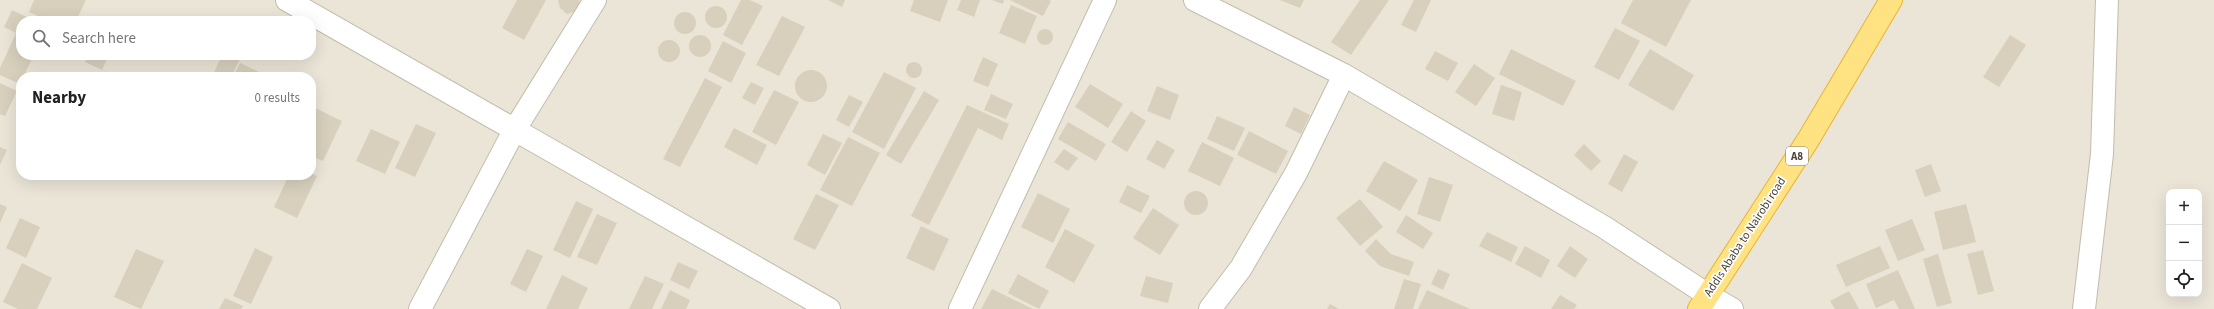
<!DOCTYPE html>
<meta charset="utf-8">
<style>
:root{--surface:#fff;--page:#f6f6f6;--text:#202124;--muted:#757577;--line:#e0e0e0}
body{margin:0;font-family:"Source Sans 3",sans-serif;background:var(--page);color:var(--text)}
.controls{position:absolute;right:12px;bottom:12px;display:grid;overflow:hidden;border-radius:8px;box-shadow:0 4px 16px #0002}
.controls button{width:36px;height:36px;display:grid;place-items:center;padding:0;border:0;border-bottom:1px solid var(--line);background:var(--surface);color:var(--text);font:20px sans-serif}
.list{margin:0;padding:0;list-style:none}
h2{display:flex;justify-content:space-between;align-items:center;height:52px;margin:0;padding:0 16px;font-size:17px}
h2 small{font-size:13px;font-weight:400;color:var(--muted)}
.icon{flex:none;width:22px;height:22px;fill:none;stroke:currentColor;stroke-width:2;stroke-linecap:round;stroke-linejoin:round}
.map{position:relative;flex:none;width:2214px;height:309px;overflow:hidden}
.search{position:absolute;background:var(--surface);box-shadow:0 4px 16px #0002;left:16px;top:16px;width:300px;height:44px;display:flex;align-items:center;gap:10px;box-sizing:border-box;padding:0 14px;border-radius:16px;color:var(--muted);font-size:15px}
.panel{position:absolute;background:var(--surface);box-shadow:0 4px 16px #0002;left:16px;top:72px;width:300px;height:108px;border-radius:16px}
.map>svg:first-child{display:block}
.residential{fill:#eae5d7;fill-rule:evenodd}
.building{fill:#d8d0bd}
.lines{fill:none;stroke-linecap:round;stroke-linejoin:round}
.minor-casing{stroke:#c2bcab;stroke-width:24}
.trunk-casing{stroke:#e9b42f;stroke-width:24}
.minor{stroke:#fff;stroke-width:22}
.trunk{stroke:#ffe282;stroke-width:22}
.labels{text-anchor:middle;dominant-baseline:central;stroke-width:3.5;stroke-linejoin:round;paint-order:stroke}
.shield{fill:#fff;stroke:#807c73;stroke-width:1}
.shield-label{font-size:11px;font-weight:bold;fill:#4a4437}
.street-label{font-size:12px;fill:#4a4437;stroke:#fff}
</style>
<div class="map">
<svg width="2214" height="309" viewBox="0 0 2214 309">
<rect width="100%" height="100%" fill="#f6f3e9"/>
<path class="residential" d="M0,0H2214V309H0ZM21,21H311V55H21ZM21,77H311V175H21ZM2169,192H2199V294H2169Z"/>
<path class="building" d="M34,0H86L76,21H49L29,12Z
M517,0H546L524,40L502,28Z
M558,0H579L580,4L576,11L567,14L560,8Z
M741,0H750L763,6L742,45L723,35Z
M828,0H845L842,7Z
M914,0H948L940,22L910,11Z
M961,0H980L974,17L957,10Z
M992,0H1004L1003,4Z
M1010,0H1049L1051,1L1043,16Z
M1280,0H1304L1300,8Z
M1360,0H1389L1351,55L1331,42Z
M1414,0H1431L1416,32L1401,25Z
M1633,0H1691L1666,47L1621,23Z
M1011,5L1037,16L1025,44L999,33Z
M705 17a11 11 0 1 1 22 0a11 11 0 1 1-22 0Z
M12,10L35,21H21V55H34L23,77H21L20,84L0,75V68L16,33L4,27Z
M674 23a11 11 0 1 1 22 0a11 11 0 1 1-22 0Z
M782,16L805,27L779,76L756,65Z
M1615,28L1640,41L1619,80L1594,67Z
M1037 37a8 8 0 1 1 16 0a8 8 0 1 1-16 0Z
M2010,35L2026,45L1999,87L1983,77Z
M689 46a11 11 0 1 1 22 0a11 11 0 1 1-22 0Z
M658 51a11 11 0 1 1 22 0a11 11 0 1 1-22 0Z
M723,41L746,53L731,83L708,71Z
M1511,49L1576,81L1563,106L1499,74Z
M1650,49L1694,75L1673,111L1628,85Z
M1435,51L1458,63L1448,81L1425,69Z
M88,55H109L102,70L85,62Z
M222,55H242L231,77H212Z
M983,57L998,64L988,87L973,81Z
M906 70a8 8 0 1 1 16 0a8 8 0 1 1-16 0Z
M240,63L259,72L257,77H233Z
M1474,64L1495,78L1476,106L1455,92Z
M795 86a16 16 0 1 1 32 0a16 16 0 1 1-32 0Z
M884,72L916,88L884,149L852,132Z
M705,78L722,87L680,167L663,159Z
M751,82L764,88L755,105L742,98Z
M0,83L17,91L5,116L0,114Z
M1090,84L1123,104L1108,128L1075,107Z
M1501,85L1522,92L1514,121L1492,114Z
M1157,86L1179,95L1170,120L1147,111Z
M774,90L799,102L776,145L752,132Z
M924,91L939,100L901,164L886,155Z
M991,94L1013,104L1006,119L984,110Z
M849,95L863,102L849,127L836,120Z
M967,105L1009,124L1002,140L978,128L929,225L911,216Z
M311,106L342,121L323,161L311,156Z
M1294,107L1310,115L1301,134L1285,126Z
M1131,111L1146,121L1127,152L1111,142Z
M1217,116L1245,128L1234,151L1207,139Z
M1068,122L1106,144L1096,161L1058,139Z
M416,124L436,133L415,177L395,168Z
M734,128L767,145L757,165L724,147Z
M371,129L400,142L385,174L356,161Z
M1249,131L1288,151L1276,174L1237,155Z
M823,134L842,143L825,175L807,165Z
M848,137L880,153L852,206L820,190Z
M1157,140L1175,150L1164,169L1146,159Z
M1202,142L1234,158L1220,186L1188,171Z
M1584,144L1601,161L1591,171L1574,155Z
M0,147L7,150L0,165Z
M1064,149L1078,158L1068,171L1054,162Z
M1624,154L1638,162L1622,192L1608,184Z
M1384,161L1418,180L1400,211L1366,191Z
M1931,164L1941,191L1925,197L1915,170Z
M311,173L317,176L297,218L274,207L289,175H311Z
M1429,177L1453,185L1440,222L1417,214Z
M1127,185L1150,196L1141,213L1119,202Z
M1184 203a12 12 0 1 1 24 0a12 12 0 1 1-24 0Z
M1038,193L1070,209L1053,243L1021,227Z
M816,194L839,205L815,250L793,239Z
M1360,199L1383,227L1360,246L1336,218Z
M576,201L593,209L570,258L553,250Z
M0,204L7,207L0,223Z
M1966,204L1976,242L1943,250L1934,212Z
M1153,208L1179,225L1160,255L1133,238Z
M597,214L617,223L597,265L577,257Z
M1406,215L1433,233L1423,249L1396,232Z
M20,218L40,227L26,258L6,248Z
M1912,219L1925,250L1898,261L1885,230Z
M921,226L949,239L934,271L906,258Z
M1065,229L1095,245L1074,283L1045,267Z
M1487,232L1518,247L1511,262L1479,246Z
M1376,239L1391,254L1414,262L1409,276L1380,266L1365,251Z
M1525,246L1550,260L1541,278L1515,264Z
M1570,246L1588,259L1575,278L1557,266Z
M1880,246L1890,268L1846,287L1836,265Z
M255,248L273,257L251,304L233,296Z
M136,249L164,261L141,309L114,297Z
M527,249L543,256L526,292L510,284Z
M1983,250L1994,291L1978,295L1967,254Z
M1938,254L1952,303L1937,307L1923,259Z
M678,262L698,271L689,289L670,280Z
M22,263L52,278L37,309H18L3,302Z
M1438,269L1450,274L1443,290L1431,284Z
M1898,270L1915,309H1899L1894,300L1876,308L1866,284Z
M1018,274L1049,291L1039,309L1008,293Z
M562,275L588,288L578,309H546Z
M645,276L664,284L652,309H629Z
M1146,276L1173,283L1168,303L1140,296Z
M1404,279L1421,284L1413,309H1394Z
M992,289L1033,309H981Z
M670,290L690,300L686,309H661Z
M1427,290L1470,309H1418Z
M1849,291L1859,309H1835L1830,301Z
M1560,295L1577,305L1574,309H1551Z
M225,298L243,306L241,309H219Z
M1330,304L1339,309H1327Z"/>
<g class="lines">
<defs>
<path id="minor" d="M287,0L829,309
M1195,0L1344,75L1604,227L1708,295L1732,309
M420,309L515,129L595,0
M960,309L1105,0
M1210,309L1241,268L1296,173L1344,75
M2084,309L2102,154L2107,0"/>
<path id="trunk" d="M1699,309L1808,140L1891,0"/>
</defs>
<use href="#minor" class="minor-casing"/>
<use href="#trunk" class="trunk-casing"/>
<use href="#minor" class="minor"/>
<use href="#trunk" class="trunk"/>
</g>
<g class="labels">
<rect class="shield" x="1786" y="147" width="22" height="18" rx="3"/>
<g class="shield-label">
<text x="1797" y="156">A8</text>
</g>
<g class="street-label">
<text transform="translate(1745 237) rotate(-57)">Addis Ababa to Nairobi road</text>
</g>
</g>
</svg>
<div class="controls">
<button>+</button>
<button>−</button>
<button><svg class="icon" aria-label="locate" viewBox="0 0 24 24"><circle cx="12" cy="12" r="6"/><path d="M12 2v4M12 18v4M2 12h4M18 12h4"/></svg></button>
</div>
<div class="search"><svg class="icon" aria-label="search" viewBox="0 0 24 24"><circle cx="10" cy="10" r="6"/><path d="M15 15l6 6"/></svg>Search here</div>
<section class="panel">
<h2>Nearby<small>0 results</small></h2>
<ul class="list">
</ul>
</section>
</div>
